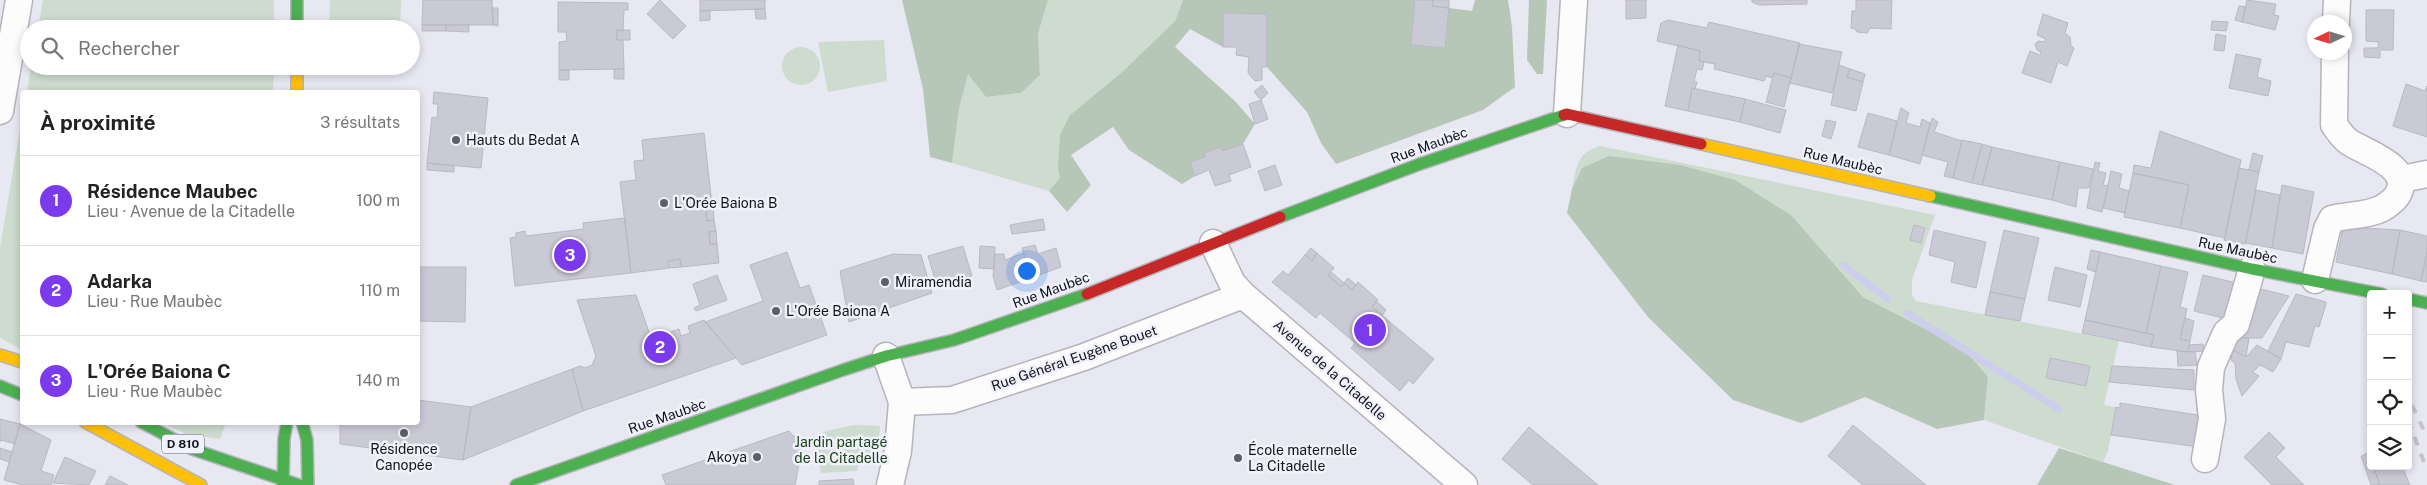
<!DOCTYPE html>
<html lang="fr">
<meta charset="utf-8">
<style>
:root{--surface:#fff;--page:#f2f2f2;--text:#222;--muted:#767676;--line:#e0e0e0;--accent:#7c3aed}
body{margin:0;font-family:"Public Sans",sans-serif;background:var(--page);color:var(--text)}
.controls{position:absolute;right:15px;bottom:15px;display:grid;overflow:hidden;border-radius:5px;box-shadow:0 2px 8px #0003}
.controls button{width:45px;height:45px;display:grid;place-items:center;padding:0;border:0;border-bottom:1px solid var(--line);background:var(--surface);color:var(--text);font:25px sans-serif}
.compass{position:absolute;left:2307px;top:15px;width:45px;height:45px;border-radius:50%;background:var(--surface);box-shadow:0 2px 8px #0003;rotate:266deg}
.you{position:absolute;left:1026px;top:270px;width:18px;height:18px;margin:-12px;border:4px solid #fff;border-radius:50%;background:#1a73e8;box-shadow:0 0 0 8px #1a73e833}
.badge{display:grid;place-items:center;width:32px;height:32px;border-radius:50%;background:var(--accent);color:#fff;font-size:16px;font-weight:700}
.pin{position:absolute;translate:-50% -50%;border:2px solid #fff;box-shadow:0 1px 5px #0006}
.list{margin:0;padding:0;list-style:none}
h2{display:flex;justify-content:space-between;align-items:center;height:65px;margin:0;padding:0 20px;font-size:21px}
h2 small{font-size:16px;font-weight:400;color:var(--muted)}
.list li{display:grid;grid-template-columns:32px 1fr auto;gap:15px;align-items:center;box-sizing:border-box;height:90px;padding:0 20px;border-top:1px solid var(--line)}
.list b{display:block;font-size:19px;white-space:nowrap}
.list p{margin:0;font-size:16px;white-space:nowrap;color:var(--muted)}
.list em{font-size:16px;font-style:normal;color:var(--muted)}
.icon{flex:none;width:28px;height:28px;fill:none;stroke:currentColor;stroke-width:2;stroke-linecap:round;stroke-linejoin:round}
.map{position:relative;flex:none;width:2427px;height:485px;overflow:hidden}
.search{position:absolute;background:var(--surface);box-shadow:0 2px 8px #0003;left:20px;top:20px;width:400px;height:55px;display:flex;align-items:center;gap:12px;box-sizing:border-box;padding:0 18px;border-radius:28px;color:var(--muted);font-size:19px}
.panel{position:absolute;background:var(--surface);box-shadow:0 2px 8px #0003;left:20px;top:90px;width:400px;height:335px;border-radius:5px}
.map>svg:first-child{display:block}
.green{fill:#cddccf;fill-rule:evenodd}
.forest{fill:#b6c7b7}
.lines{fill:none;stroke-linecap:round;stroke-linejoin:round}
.stream{stroke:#cdcdee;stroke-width:7}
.building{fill:#cac9d6;stroke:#b9b9c2}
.street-casing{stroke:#b4b4bd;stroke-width:29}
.fast-casing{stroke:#b4b4bd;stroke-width:14}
.slow-casing{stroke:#b4b4bd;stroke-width:14}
.jam-casing{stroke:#b4b4bd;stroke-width:14}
.street{stroke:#fcfcfd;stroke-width:26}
.fast{stroke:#4caf50;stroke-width:11}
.slow{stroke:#ffc107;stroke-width:11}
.jam{stroke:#c62828;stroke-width:11}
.rail{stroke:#c4c4c8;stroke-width:4;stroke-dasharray:9 9;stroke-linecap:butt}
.poi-dot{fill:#5e5e66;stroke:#f1f1fd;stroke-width:2}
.labels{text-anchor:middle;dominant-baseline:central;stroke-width:5;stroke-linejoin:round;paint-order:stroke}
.shield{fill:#f1f1fd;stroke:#56565f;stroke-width:1}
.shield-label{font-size:12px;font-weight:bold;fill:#14141b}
.poi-label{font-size:14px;fill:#14141b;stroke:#f1f1fd;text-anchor:start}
.street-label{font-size:14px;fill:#14141b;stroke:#f1f1fd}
.park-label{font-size:14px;fill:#18420f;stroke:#f1f1fd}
</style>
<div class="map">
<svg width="2427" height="485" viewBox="0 0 2427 485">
<rect width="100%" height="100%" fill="#e8e8f2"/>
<path class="green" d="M43,0H274V29H38Z
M330,0H401L400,29L329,28Z
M1048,0H1183L1175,21L1122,72L1070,115L1058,168L1061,178L1049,191L952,163L959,109L968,73L986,97L1021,93L1040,75L1038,34Z
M884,40L887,81L828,92L818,42Z
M782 66a19 19 0 1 1 38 0a19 19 0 1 1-38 0Z
M31,66H274L273,92H27Z
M22,117V350L0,338V247Z
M1600,146L1935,215L1912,280V295L1916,301L2119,341L2104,405L2116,407L2108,451L2103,462L1984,420L1988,377L1964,350L1863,297L1791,215L1582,168L1572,189C1576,168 1577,152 1600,146ZM2050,358L2090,366L2086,386L2046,378Z
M163,423H226L220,439L186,434Z
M854,425L880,426L878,454C865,455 860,458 857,471L821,473L813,438L826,431Z"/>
<path class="forest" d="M902,0H1048L1038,34L1040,75L1021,93L986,97L968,74L959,109L952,163L930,157L923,89Z
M1183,0H1415L1411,45L1445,48L1449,8L1472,11L1475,0H1508L1512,27L1515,87L1483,110L1336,164L1321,143L1307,112L1267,67V14L1223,47L1190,29L1175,47L1235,101L1255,124L1243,144L1191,162L1195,176L1182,184L1129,150L1113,127L1071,155L1091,185L1067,212L1049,191L1060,178L1058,168L1060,135L1070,115L1122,72L1175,21Z
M1529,0H1547L1543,74H1537L1527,60Z
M1609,156L1680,165L1735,180L1791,215L1863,297L1964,349L1988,377L1984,420L1937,429L1865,397L1801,423L1733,400L1648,317L1567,213L1572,189L1582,168Z
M2059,448L2175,485H2037Z"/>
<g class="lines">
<path class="stream" d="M1843,265L1888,299
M1907,313L2059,409"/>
</g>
<path class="building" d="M423,0H492L493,25H422Z
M660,0L686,26L673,39L647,14Z
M700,0H765V9L700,11Z
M1415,0H1433L1432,6L1449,8L1445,48L1411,45Z
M1433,0H1449V8L1432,6Z
M1626,0H1646V18L1626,19Z
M1752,0H1807V4L1759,5L1752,2Z
M1856,0H1892L1891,29L1870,28L1867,33L1857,32L1855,29L1851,28L1852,11H1856Z
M2247,0L2276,4L2274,15L2279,16L2275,30L2242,22Z
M558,2L628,3V10H624L623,31L617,30V40H623L624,69L559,70V42L567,41L566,32H558Z
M2239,6L2246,7L2242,22L2235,20Z
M492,8H498V26L493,25Z
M755,9H765L766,19H756Z
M710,10V20L700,21V11Z
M2366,10H2394L2393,50H2380V58L2364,57V48H2378L2379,42L2366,41Z
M1223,13L1267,14V67H1262V80L1255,81L1248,73L1249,57L1236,55L1237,47H1223Z
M2043,14L2068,23L2065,33L2070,37L2071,46L2074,48L2067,66L2058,62L2051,83L2022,73L2030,51L2040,55L2041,52L2037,50L2035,44L2038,41L2044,42L2046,39L2037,35Z
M1668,20L1707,28L1709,22L1800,43L1791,78L1774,73L1772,78L1766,76L1764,81L1714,69L1715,64L1699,61L1700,51L1657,41L1661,23Z
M2212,21L2228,22L2226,31L2211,30Z
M422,25H446V31H422Z
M446,25H469V32L446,31Z
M617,30H630V40H617Z
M2216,34L2226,36L2224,51L2214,50Z
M1799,44L1842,52L1832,93L1790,83Z
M1678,45L1700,51L1699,61L1704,62L1702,70L1697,69L1694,81L1697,82L1695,89L1692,88L1688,111L1665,106Z
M2236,54L2261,59L2257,77L2271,81L2268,96L2229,88Z
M1839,65L1850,69L1847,77L1863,82L1856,111L1831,105Z
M614,69H624V79H614Z
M1850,69L1865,74L1863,82L1847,77Z
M559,70H569V80H559Z
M1774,73L1791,78L1784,107L1766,102Z
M2406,84L2425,91L2427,86V137L2393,126Z
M1262,85L1268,93L1261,100L1254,92Z
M1692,88L1745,99L1740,122L1688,111Z
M434,92L488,98L481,168L427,163L432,117L437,118L438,104H433Z
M1745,99L1786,110L1780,133L1740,122Z
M1261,100L1268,119L1255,124L1249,104Z
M1901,108L1909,113L1906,123L1920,127L1922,119L1930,123L1920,164L1889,155Z
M1868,113L1897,121L1889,155L1858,147Z
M1932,118L1938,122L1934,132L1962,141L1953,178L1944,176L1948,162L1922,155Z
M1826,120L1836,122L1831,139L1822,136Z
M2160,131L2241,160L2225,238L2180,228L2189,185L2133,173L2134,165L2151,168Z
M704,133L711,196L704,197L707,221L714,220L716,231L709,232L710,244H717L719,263L681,267L680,259L668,261L669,268L631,273L620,182L636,180L634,161L644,160L642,140Z
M1962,140L1982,144L1972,183L1953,178Z
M1243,144L1251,167L1229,175L1231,181L1215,186L1209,170L1195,176L1190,162L1205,157L1204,153L1220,147L1222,151Z
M1982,144L1992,147L1982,185L1972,183Z
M1992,147L2060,162L2052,200L1982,185Z
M2253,153L2263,156L2259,172L2249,170Z
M2060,162L2093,169L2089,188H2078L2076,207L2052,200Z
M2095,162L2100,163L2098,171L2106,173L2103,185L2108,186L2102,212L2087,208Z
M427,163L454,166V172L427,170Z
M1275,165L1282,185L1265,191L1258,171Z
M2239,168L2259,172L2245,244L2224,240Z
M2111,171L2122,174L2119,188L2129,191L2125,213L2103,208Z
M2133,173L2189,185L2180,228L2124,217Z
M2282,185L2314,192L2303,254L2272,248Z
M2256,190L2280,195L2272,248L2246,243Z
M711,196L713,207L706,208L704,197Z
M713,207L714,220L707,221L706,208Z
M625,218L631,273L515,286L510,238L516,237V233L525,231L526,236L584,229L583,223Z
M1043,219L1045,230L1012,234L1010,225Z
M1914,225L1925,228L1921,243L1910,240Z
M2343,227L2400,230L2392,274L2336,262Z
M1934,230L1986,242L1976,288L1951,282L1955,262L1929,255Z
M2004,230L2039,238L2025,299L1990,292Z
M2400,230L2427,236V252L2421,281L2392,274Z
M716,231L717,244H710L709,232Z
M1035,245L1038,254L1056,248L1061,267L1031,278L1022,248Z
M963,246L972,276L937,286L928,256Z
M980,246L995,247L994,269L979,268Z
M1311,248L1317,253L1312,261L1305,255Z
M2091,250L2100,252L2096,272L2087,269Z
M787,252L800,288L809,285L827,335L742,365L705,322L763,301L750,265Z
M2100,252L2161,266L2146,333L2085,320Z
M2427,252V282L2421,281Z
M1024,253L1031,278L997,290L993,276L995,254H1004L1005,260Z
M1317,253L1334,268L1328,275L1341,287L1344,283L1352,290L1358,282L1378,300L1372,307L1434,359L1413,384L1409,380L1400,391L1351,348L1355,343L1320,313L1316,318L1272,282L1283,271L1288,275L1305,255L1312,261Z
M893,254L921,255L932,293L849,322L840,271Z
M680,259L681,267L669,268L668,261Z
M2161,266L2188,272L2180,307L2187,309L2180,339L2190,341L2188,352L2151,347L2154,335L2146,333Z
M418,267H466L465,322L418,321Z
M2055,267L2087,275L2080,307L2048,300Z
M1331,272L1344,283L1341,287L1328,275Z
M717,275L727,300L696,311L694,308L700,305L693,284Z
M2203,275L2241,284L2231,320L2194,311Z
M1348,278L1356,285L1352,290L1344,283Z
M2257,288L2289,296L2262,338H2244Z
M1990,292L2025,299L2020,321L1985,315Z
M2296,294L2326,302V304L2319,327L2315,326L2309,347L2286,342L2281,359L2268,351Z
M636,295L649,332L657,337L679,329L681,336L690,333L688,326L704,320L736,358L583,411L572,369L580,366L585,368L592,365L596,356L577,300Z
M1376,301L1386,310L1382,315L1372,307Z
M2185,318L2194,321L2190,341L2180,339Z
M2085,320L2154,335L2151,347L2082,333Z
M2236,338H2249L2246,357L2233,350Z
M2203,344L2204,351L2188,352L2189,345Z
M2257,345L2281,359L2273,372L2260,365L2253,372L2259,376L2242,396L2236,379L2235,363L2231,360L2233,350L2246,357Z
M2177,351L2195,352L2197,365L2178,366Z
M2050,358L2090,366L2086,386L2046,378Z
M2112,366L2194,370V390L2109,382Z
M572,369L583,411L463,460L471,407Z
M418,400L471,407L463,460L340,444V422H418Z
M2120,403L2204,416L2199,447L2111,435L2116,407L2120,408Z
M0,419L20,424L15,444L1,440L0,442Z
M20,424L51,440L41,471L54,475L51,485H23L4,480Z
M1853,425L1926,485H1863L1828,456Z
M1529,427L1598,485H1533L1502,459Z
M789,431L793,436L804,439L795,485H666L662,475Z
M2269,432L2285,448L2276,457L2304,485H2272L2244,457Z
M0,448L12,452L9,462L0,459Z
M2368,453L2371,466H2373L2380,485H2371L2361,456Z
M65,457L96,471L89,485L53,483Z
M2373,466H2402L2410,485H2380Z
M110,476L128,485H105Z
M853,479L854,485H819V481Z"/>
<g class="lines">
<defs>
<path id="street" d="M2336,22L2337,0
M0,111L19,0
M1567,114L1574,0
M2402,179L2427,174
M1213,243L1232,283L1243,295L1464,485
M2315,280L2327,229L2332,219C2346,215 2364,216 2378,210C2384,208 2395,200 2398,194C2413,167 2366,153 2349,142C2343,138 2338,130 2334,125L2335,52
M886,356L902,402L898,451L890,485
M902,402L952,400L1084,357L1243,295
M2205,459L2212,419L2209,390L2211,367L2226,333L2236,324L2252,269"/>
<path id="fast" d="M297,0V29
M1930,196L2252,269L2382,294
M1280,217L1420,164L1564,115
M2408,299L2427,303
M0,386L22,395
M141,422L192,449L299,485
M302,422L307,440L308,485
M283,485L284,439L287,422
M516,485L843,370L886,356L954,340L1087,294"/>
<path id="slow" d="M297,66V92
M1701,144L1930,196
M0,355L22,362
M85,422L201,485"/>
<path id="jam" d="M1564,115L1567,114L1701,144
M1087,294L1280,217"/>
</defs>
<use href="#street" class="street-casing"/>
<use href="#fast" class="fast-casing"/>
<use href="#slow" class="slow-casing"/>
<use href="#jam" class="jam-casing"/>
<use href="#street" class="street"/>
<use href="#fast" class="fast"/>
<use href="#slow" class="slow"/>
<use href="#jam" class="jam"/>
<path class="rail" d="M2412,405L2427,437
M2408,420L2427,470"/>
</g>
<g class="poi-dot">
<circle cx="456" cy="140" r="5"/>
<circle cx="664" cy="203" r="5"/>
<circle cx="885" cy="282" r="5"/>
<circle cx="776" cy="311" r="5"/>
<circle cx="404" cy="433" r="5"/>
<circle cx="757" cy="457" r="5"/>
<circle cx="1238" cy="458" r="5"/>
</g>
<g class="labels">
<rect class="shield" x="162" y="434.5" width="42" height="19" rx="4"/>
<g class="shield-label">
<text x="183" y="444">D 810</text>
</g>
<g class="poi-label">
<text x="466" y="140">Hauts du Bedat A</text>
<text x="674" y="203">L'Orée Baiona B</text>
<text x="895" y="282">Miramendia</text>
<text x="786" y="311">L'Orée Baiona A</text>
<text x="404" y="449" text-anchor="middle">Résidence<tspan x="404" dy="16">Canopée</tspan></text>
<text x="1248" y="450">École maternelle<tspan x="1248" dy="16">La Citadelle</tspan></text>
<text x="747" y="457" text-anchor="end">Akoya</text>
</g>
<g class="street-label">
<text transform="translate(1429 145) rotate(-20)">Rue Maubèc</text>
<text transform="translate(1843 161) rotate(13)">Rue Maubèc</text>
<text transform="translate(2238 250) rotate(12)">Rue Maubèc</text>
<text transform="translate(1051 290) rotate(-20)">Rue Maubèc</text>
<text transform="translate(1074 358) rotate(-19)">Rue Général Eugène Bouet</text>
<text transform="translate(1330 370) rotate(41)">Avenue de la Citadelle</text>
<text transform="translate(667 416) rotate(-19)">Rue Maubèc</text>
</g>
<g class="park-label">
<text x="841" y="442">Jardin partagé<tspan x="841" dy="16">de la Citadelle</tspan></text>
</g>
</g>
</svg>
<div class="controls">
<button>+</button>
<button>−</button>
<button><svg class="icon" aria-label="locate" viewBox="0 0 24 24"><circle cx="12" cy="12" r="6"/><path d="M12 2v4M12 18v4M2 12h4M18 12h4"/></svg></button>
<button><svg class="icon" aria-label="layers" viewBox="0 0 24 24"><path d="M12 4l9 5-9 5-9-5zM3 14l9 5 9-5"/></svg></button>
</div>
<svg class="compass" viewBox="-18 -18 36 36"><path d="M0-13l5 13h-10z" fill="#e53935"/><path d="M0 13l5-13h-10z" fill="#767676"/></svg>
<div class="you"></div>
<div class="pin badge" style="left:1370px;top:330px">1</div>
<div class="pin badge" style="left:660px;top:347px">2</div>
<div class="pin badge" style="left:570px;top:255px">3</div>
<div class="search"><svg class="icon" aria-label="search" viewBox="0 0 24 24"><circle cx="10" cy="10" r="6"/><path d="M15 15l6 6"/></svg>Rechercher</div>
<section class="panel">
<h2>À proximité<small>3 résultats</small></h2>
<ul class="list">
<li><span class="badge">1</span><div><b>Résidence Maubec</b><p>Lieu · Avenue de la Citadelle</p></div><em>100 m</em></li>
<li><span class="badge">2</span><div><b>Adarka</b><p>Lieu · Rue Maubèc</p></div><em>110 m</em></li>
<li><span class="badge">3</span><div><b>L'Orée Baiona C</b><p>Lieu · Rue Maubèc</p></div><em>140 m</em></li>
</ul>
</section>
</div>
